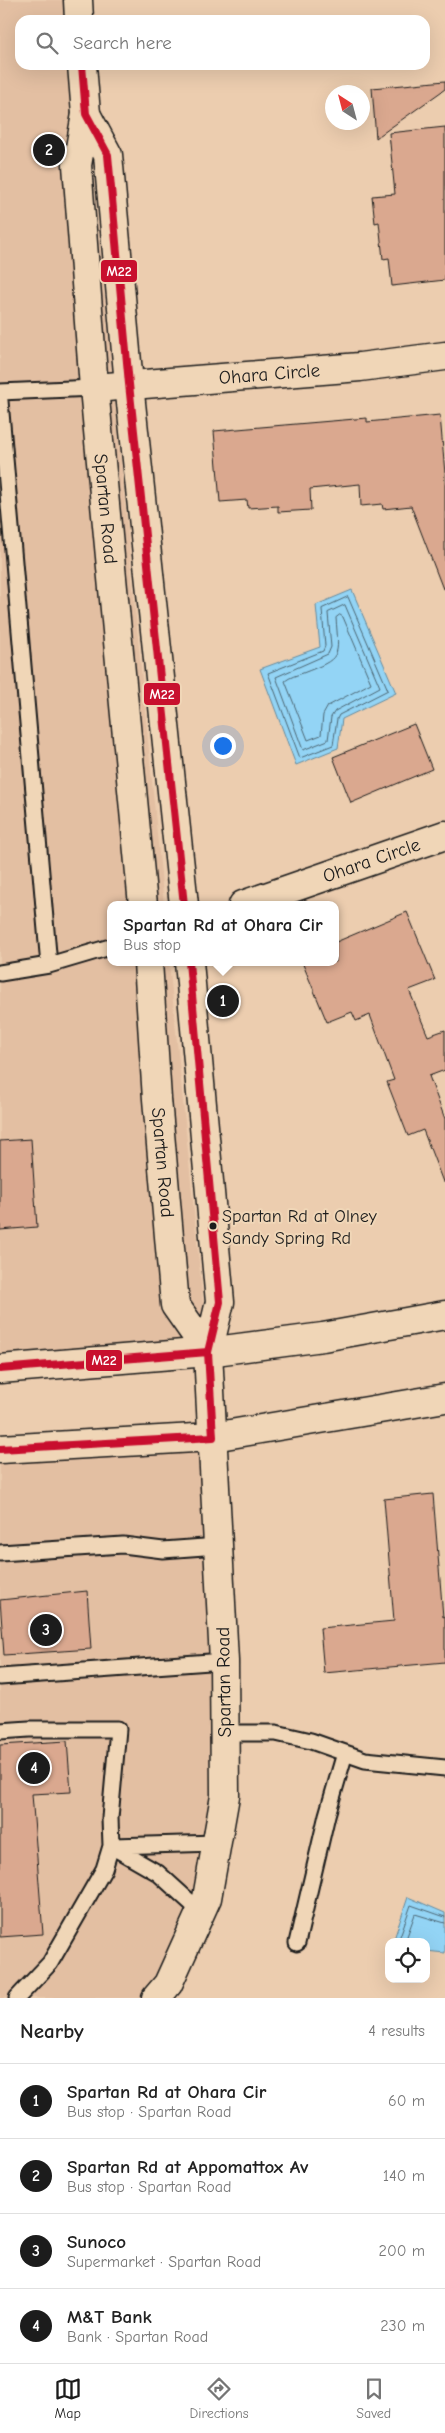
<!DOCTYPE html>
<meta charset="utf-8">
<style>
:root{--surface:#fff;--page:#f2f2f2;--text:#222;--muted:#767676;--line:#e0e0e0;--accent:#1c1c1c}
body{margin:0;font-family:"Comic Neue",sans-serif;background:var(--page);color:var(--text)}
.controls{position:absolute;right:15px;bottom:15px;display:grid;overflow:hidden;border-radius:10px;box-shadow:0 5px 20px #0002}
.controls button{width:45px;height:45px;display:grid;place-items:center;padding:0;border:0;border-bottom:1px solid var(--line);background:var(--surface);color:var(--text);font:25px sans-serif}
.compass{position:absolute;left:325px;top:85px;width:45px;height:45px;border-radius:50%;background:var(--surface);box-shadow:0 5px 20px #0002;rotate:324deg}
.you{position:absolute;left:222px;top:745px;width:18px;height:18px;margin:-12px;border:4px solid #fff;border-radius:50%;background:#1a73e8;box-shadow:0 0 0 8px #1a73e833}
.badge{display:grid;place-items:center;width:32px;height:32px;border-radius:50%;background:var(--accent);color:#fff;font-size:16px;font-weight:700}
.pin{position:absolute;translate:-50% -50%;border:2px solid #fff;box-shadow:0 1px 5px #0006}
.popup{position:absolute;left:107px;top:901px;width:232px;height:65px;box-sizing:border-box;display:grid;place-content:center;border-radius:10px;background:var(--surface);filter:drop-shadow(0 1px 4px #0005);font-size:16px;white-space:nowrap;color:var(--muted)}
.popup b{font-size:19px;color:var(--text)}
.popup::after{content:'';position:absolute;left:50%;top:100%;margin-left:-10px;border:10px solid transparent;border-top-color:var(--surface)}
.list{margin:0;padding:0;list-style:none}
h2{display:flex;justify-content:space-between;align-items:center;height:65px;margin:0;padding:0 20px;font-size:21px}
h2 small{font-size:16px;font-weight:400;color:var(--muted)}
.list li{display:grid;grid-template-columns:32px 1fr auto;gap:15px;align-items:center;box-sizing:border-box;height:75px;padding:0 20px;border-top:1px solid var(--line)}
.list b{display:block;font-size:19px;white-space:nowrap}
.list p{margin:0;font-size:16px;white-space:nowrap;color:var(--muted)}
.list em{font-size:16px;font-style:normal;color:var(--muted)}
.icon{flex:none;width:28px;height:28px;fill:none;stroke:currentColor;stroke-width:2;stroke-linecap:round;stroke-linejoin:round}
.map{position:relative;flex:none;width:445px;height:1998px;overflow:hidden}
.search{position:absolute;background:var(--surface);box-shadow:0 5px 20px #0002;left:15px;right:15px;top:15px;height:55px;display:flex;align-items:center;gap:12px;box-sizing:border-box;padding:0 18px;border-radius:15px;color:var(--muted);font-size:19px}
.sheet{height:365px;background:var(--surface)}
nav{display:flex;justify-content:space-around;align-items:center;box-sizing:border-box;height:70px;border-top:1px solid var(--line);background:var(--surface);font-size:14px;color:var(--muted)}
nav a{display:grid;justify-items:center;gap:2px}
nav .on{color:var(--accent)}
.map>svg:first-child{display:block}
.built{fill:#e3bfa2}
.water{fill:#93d4f5;stroke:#638a9e}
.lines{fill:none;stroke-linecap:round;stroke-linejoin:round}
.shore{stroke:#4c6673;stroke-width:1}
.building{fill:#daa88f;stroke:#1c1c1c}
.lane-casing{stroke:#1c1c1c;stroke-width:19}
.street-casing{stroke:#1c1c1c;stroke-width:31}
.secondary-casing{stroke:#1c1c1c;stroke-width:31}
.primary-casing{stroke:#1c1c1c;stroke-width:31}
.lane{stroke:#f0d6b7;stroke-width:15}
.street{stroke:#f0d6b7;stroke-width:28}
.secondary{stroke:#f0d6b7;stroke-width:28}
.primary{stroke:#f0d6b7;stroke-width:28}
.bus-1-casing{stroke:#f0d6b7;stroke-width:11}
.bus-1{stroke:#c8102e;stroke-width:8}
.bus-dot{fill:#1c1c1c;stroke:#f0d6b7;stroke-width:2}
.labels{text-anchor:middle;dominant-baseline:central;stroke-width:4;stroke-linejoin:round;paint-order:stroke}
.bus-label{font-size:18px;fill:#1c1c1c;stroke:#f0d6b7;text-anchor:start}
.street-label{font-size:19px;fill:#1c1c1c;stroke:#f0d6b7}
.line-badge{stroke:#f0d6b7;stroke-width:2}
.badge-label{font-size:14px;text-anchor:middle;font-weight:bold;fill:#fff}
</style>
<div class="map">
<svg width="445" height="1998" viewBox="0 0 445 1998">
<rect width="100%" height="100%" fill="#eccdaf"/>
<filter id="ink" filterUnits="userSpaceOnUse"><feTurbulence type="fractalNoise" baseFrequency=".02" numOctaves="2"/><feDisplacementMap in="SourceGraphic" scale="10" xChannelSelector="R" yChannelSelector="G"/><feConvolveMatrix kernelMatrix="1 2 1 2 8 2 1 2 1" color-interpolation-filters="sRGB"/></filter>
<g filter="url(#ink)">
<path class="built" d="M0,0H78L79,20H20V65H82L164,905H110V962H169L208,1352L0,1369Z
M213,1437L224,1661L207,1898L156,1998H0V1449Z"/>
<path class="water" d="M352,590L396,693L342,719L338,748L296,765L260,669L320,647L316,605Z
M408,1897L445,1913V1953L426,1951V1942H393Z"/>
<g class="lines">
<path class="shore" d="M348,597L388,690L339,715L337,719L333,745L300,758L268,673L323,651L325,646L322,609Z
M345,605L380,687L335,711L331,717L328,740L303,750L276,677L328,654L331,647L328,613Z
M340,615L343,617L371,683L328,706L323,715L321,735L308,740L285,681C290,677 297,675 303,673C342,658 339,658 336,618Z
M398,1942L411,1905L445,1917
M405,1942L415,1914L445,1923"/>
</g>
<path class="building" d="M445,81V89L376,138L372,88Z
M445,127V280L392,286L389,258L383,259L379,222L375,223L372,196L395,194L389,133Z
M440,415L445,474V589H443L411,506L383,509L382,504L361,506L360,484L310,489L311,510L278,512V506L248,508L247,500L220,502L214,431L367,418V422Z
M414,724L432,769L351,803L333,757Z
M407,912L435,980L409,990L428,1036L445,1030V1070L429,1076L445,1119V1182H443L423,1130L408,1136L387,1082L394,1080L370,1015L356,1021L352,1012L327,1022L302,962H336V942Z
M31,1139L37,1227L0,1230V1141Z
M433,1494L443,1617L445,1616V1662L324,1673L320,1628L394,1621L384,1499Z
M87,1591L91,1649L4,1655L0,1600Z
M67,1741L71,1792L32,1794L43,1934L0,1937V1745Z"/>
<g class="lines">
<defs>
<path id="lane" d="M0,392L94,388
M0,401L49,965
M0,973L49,965L110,947
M0,1553L123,1545L163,1550L218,1546
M0,1677L224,1661
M0,1731L29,1729H118L110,1818L111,1846L104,1869L50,1963L17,1998
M225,1733H276L311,1741L365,1760L445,1768
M111,1846L158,1873L201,1912
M113,1846L217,1843
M297,1943L327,1815L345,1753"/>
<g id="street">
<path id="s1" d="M94,388L360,367L445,356"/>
<path id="s2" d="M243,905L445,835"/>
</g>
<g id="secondary">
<path d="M78,0L79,20"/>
<path id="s3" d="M82,65L86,114L77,165L94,388L143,905"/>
<path d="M86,114L108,155L129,384L184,905"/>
<path id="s4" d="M148,962L157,1099L175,1305L208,1352"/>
<path d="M156,1998L168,1984L207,1898L225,1796L224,1661L208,1352L220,1302L189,962"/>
</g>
<path id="primary" d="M0,1369L208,1352L323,1337L445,1315
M0,1449L213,1437L445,1398"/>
</defs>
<use href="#lane" class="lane-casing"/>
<use href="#street" class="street-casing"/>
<use href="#secondary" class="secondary-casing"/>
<use href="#primary" class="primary-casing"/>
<use href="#lane" class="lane"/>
<use href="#street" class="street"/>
<use href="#secondary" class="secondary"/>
<use href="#primary" class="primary"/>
<defs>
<path id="bus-1" d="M82,65L86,114L108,155L129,384L184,905
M0,1369L208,1352
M0,1449L213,1437L208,1352L220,1302L189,962"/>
</defs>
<use href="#bus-1" class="bus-1-casing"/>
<use href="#bus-1" class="bus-1"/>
</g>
</g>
<circle class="bus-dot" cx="213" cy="1226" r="4.5"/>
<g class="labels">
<g class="bus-label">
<text x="222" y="1216">Spartan Rd at Olney<tspan x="222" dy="22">Sandy Spring Rd</tspan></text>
</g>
<g class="street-label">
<text stroke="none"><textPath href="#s1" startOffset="176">Ohara Circle</textPath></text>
<text stroke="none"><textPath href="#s3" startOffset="446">Spartan Road</textPath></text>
<text stroke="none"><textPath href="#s2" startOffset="136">Ohara Circle</textPath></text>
<text stroke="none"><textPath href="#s4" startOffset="201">Spartan Road</textPath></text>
<text transform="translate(224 1682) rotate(-91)">Spartan Road</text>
</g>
</g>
<g class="line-badge">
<rect x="100" y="259" width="38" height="24" rx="5" fill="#c8102e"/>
<rect x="143" y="682" width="38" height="24" rx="5" fill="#c8102e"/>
<rect x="85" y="1349" width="38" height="23" rx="5" fill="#c8102e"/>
</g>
<g class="badge-label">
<text x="119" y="276">M22</text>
<text x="162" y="699">M22</text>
<text x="104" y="1365">M22</text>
</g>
</svg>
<div class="controls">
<button><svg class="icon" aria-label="locate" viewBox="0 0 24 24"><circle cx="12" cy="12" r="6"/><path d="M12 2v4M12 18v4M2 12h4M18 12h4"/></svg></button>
</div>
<svg class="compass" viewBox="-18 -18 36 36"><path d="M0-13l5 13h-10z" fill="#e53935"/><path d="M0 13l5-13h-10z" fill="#767676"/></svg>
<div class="you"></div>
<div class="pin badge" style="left:223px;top:1001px">1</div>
<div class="popup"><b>Spartan Rd at Ohara Cir</b>Bus stop</div>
<div class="pin badge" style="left:49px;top:150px">2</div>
<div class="pin badge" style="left:46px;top:1630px">3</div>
<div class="pin badge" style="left:34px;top:1768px">4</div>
<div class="search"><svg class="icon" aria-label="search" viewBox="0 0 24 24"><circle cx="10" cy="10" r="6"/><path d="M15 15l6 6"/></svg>Search here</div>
</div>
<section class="sheet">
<h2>Nearby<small>4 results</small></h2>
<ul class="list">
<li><span class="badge">1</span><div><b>Spartan Rd at Ohara Cir</b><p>Bus stop · Spartan Road</p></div><em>60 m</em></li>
<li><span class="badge">2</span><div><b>Spartan Rd at Appomattox Av</b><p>Bus stop · Spartan Road</p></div><em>140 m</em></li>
<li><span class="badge">3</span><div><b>Sunoco</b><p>Supermarket · Spartan Road</p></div><em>200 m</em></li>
<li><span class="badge">4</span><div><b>M&amp;T Bank</b><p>Bank · Spartan Road</p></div><em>230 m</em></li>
</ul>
</section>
<nav>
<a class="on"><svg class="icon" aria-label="map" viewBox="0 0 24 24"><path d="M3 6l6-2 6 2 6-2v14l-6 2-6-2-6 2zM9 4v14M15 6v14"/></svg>Map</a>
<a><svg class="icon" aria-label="directions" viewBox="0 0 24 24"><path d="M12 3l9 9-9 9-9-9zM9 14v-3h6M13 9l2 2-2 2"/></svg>Directions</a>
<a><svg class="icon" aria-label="saved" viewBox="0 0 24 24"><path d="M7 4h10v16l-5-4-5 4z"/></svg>Saved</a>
</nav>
